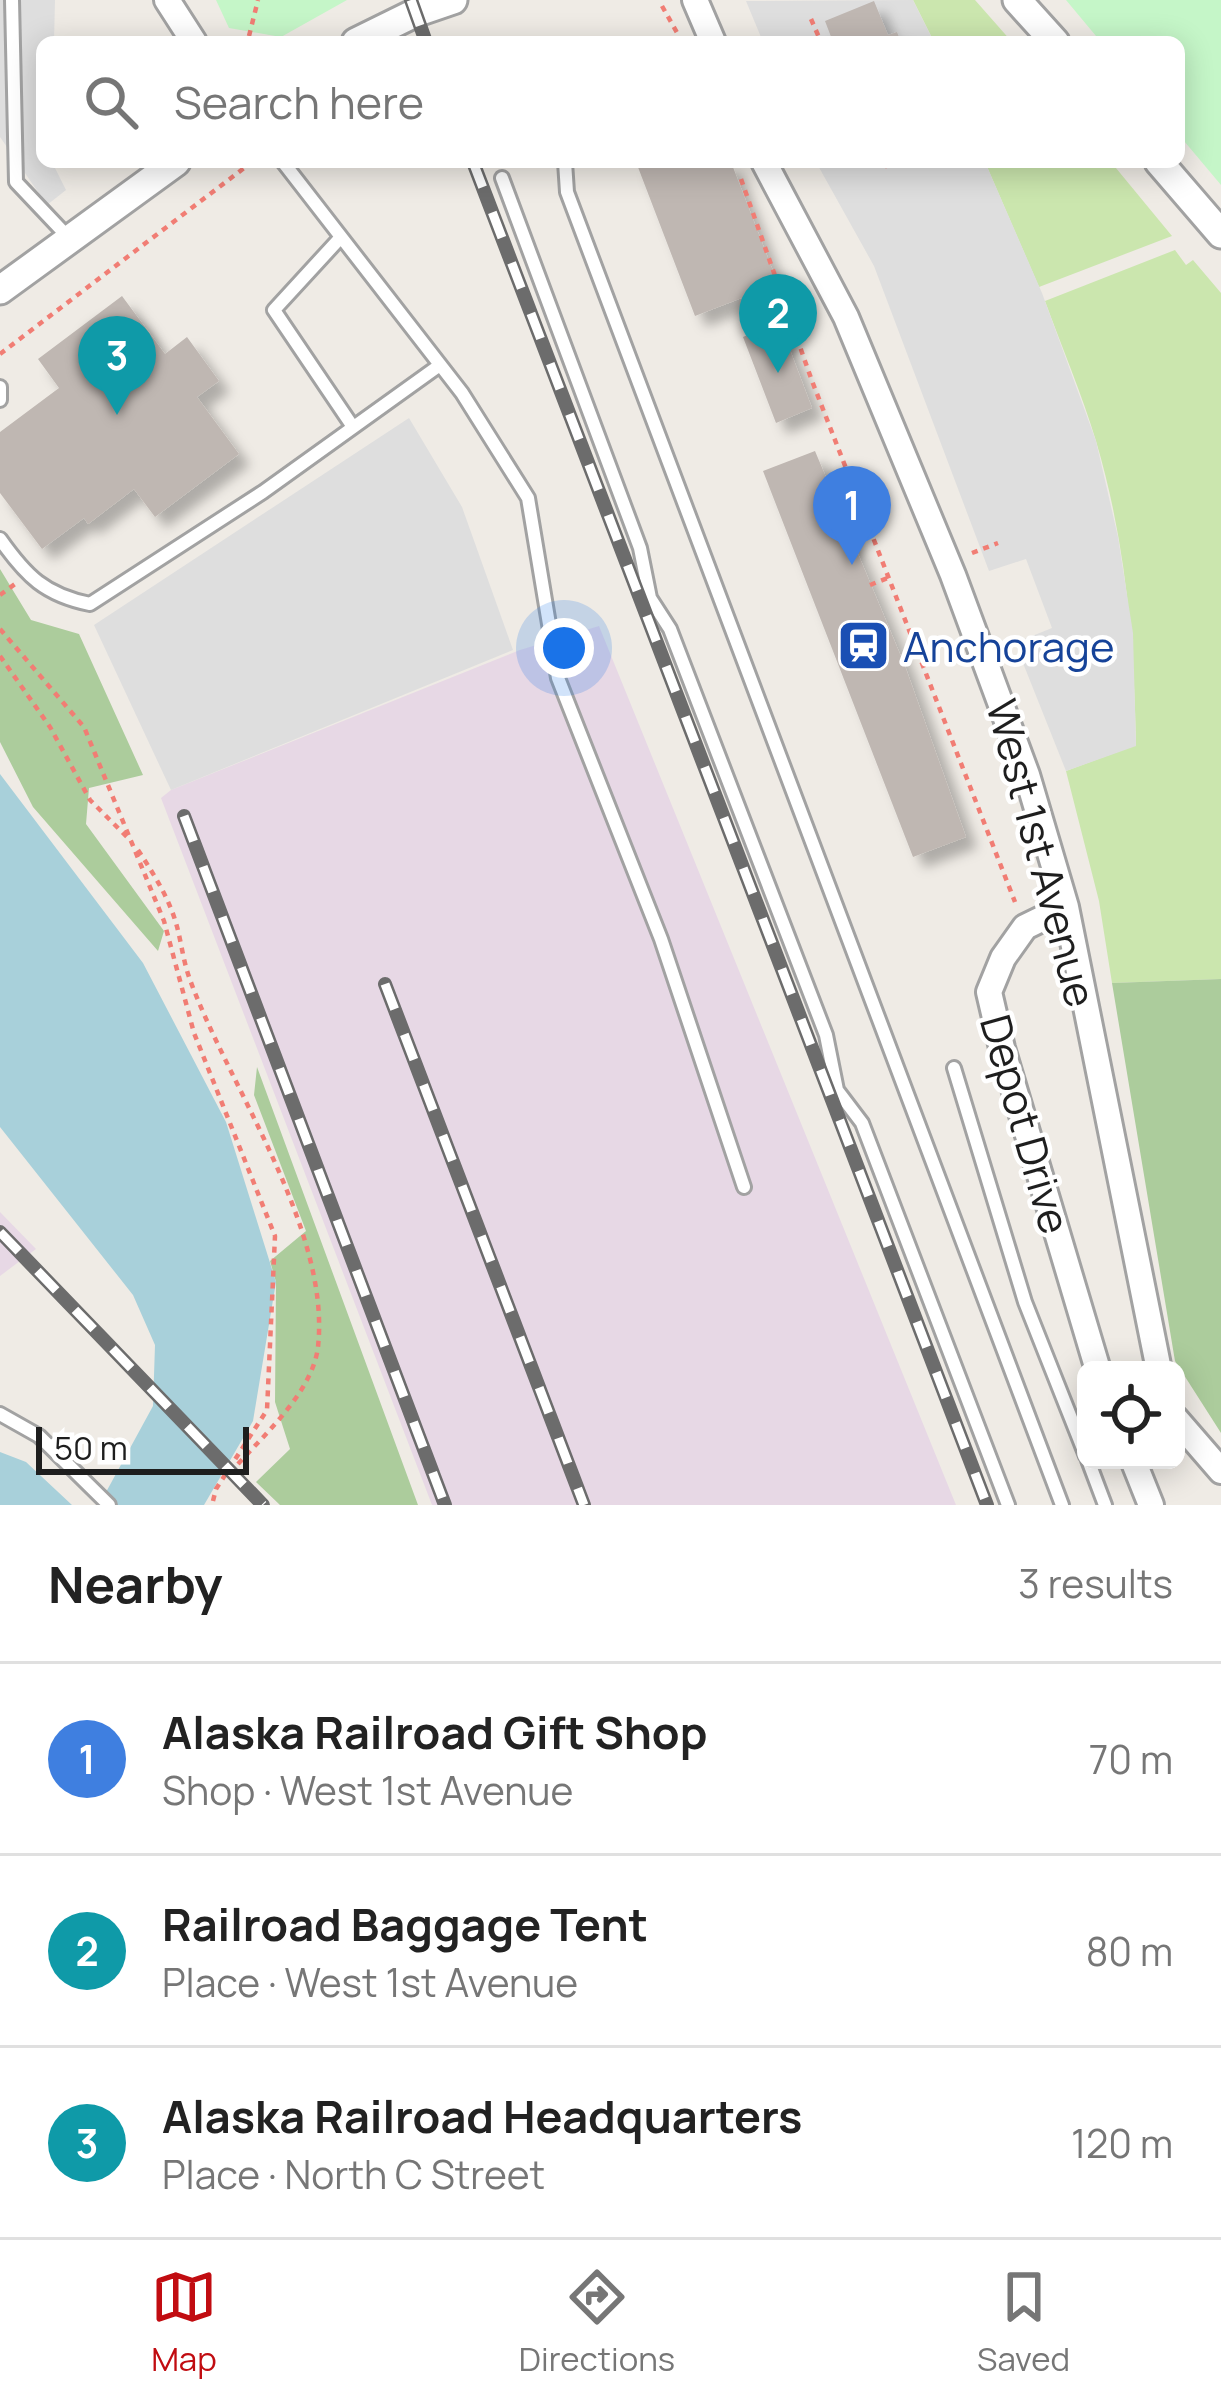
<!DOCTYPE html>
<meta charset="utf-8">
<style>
:root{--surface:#fff;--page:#f2f2f2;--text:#222;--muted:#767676;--line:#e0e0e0;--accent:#c10c11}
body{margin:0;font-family:Manrope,sans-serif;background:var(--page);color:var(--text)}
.controls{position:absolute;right:36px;bottom:36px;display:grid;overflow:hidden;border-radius:18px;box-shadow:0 6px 30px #0003}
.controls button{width:108px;height:108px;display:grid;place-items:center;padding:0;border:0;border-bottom:3px solid var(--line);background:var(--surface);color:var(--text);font:60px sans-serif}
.scale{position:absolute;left:36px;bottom:30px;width:213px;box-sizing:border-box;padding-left:12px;border:6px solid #1e1e1e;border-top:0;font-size:33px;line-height:42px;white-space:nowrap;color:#1e1e1e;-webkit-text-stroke:9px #fff;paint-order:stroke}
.you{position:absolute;left:564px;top:648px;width:42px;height:42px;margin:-30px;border:9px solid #fff;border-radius:50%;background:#1a73e8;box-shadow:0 0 0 18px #1a73e833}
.badge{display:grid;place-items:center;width:78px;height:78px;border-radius:50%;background:var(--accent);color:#fff;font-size:39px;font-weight:700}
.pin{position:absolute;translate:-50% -99px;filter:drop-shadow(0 3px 6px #0008)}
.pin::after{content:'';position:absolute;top:63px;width:42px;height:36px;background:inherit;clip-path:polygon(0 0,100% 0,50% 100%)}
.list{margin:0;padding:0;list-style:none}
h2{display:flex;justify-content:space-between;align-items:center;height:156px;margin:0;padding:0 48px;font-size:51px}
h2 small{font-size:39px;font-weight:400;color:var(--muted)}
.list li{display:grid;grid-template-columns:78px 1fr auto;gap:36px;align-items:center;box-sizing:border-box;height:192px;padding:0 48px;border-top:3px solid var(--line)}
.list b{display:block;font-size:45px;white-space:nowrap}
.list p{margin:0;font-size:39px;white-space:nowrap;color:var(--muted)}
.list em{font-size:39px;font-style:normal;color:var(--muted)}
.icon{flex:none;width:66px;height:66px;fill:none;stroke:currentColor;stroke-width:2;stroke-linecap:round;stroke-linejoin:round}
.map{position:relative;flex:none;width:1221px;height:1505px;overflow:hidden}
.search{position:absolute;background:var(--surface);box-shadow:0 6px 30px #0003;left:36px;right:36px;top:36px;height:132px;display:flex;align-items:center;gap:30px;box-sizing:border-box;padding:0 42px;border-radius:18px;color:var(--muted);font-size:45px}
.sheet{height:732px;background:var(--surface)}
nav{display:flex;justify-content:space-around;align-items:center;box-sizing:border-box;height:168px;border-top:3px solid var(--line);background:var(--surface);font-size:33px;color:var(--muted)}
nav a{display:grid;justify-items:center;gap:6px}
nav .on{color:var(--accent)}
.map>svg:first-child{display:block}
.industrial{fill:#e7d8e5}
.grass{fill:#cbe6ae}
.forest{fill:#accc9c}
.park{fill:#c5f6c8}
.parking{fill:#dedede}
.water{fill:#a8d0da}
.building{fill:#bfb7b2;filter:url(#shadow)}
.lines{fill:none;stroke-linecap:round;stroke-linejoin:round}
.service-casing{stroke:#a2a2a2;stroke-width:18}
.minor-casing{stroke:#a2a2a2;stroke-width:30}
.tertiary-casing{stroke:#a2a2a2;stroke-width:33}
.path{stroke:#f17d74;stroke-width:4.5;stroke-dasharray:6 6;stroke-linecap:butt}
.service{stroke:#fff;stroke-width:12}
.minor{stroke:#fff;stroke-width:24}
.tertiary{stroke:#fff;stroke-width:27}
.rail-casing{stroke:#6c6c6c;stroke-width:14}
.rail{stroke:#fff;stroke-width:9;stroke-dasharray:27;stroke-linecap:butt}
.labels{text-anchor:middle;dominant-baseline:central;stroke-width:9;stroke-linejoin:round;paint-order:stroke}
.transit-label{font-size:42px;fill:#164399;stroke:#fff;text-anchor:start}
.street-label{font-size:42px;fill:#1e1e1e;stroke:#fff}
</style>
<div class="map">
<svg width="1221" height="1505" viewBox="0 0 1221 1505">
<defs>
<filter id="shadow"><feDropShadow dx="11" dy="11" stdDeviation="6" flood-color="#0004"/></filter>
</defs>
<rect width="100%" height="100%" fill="#efebe5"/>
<path class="industrial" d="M599,626L956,1505H432L161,798L171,790L520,650Z
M0,1212L36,1249L0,1276Z"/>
<path class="grass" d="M913,0H975L1012,42H934Z
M985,162H1111L1172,236L1039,287Z
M1175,250L1186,265L1193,260L1221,293V979L1112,983L1099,901L1066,771L1136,745C1134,642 1126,542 1096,441C1082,394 1062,348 1045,301Z"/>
<path class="forest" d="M0,569L31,620L79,634L143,775L89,788L86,824L164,931L158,951L33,807L0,742Z
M1221,979V1433L1175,1361L1112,983Z
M257,1067L418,1505H280L256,1482L290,1449L275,1402L276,1282L270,1261L306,1231L254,1095Z"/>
<path class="park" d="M216,0H347L281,37L229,28Z
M1066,0H1221V185L1179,135V42H1101Z"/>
<path class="parking" d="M0,0H55L54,42H42V162H52L66,190L47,205L0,137Z
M913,0L934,42H763L746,1Z
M816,162H985L1042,293L1096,441L1118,537L1133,633L1136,746L1066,771L1015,643L1052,628L1026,559L989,571L874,266Z
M409,418L462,507L513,650L171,790L94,625Z"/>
<path class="water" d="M0,774L143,963L226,1122L276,1282L253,1421L204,1505H99L153,1406L155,1345L133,1295L0,1127Z
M0,1452L26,1462L72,1505H0Z"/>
<path class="building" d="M874,1L888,35L897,32L901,42H833L825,21Z
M636,162H731L778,284L695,316Z
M122,296L165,354L187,337L219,381L197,397L239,454L155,517L134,489L88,524L84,518L42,549L0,493V432L59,388L38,359Z
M779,321L812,408L776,423L743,337Z
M815,451L905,666L966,837L913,857L763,471Z"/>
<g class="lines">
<defs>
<path id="service" d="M12,0L16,182L68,237
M283,162L462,393L528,498L558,678L661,939L744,1187
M565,162L567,192L1062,1505
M502,178L640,548L650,598L670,629L826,1035L837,1090L862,1123L1008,1505
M341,237L274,310L353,427
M0,387V400
M0,539C26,576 45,595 90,604L263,492L440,365
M954,1068L1025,1302L1086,1456
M0,1414L39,1436L109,1505
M1088,1460L1105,1505"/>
<path id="minor" d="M167,0L194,42
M695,0L713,42
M764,162L846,317L953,575L1027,775L1066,907L1159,1370
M1066,907L1025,927L1003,958L989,992L1002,1048L1098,1370
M1176,1419L1221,1471
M1133,1460L1151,1505"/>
<path id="tertiary" d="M1017,0L1055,42
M356,42L415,13L453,0
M1159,162L1221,234
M0,290L176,162"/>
</defs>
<use href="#service" class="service-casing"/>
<use href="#minor" class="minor-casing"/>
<use href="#tertiary" class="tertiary-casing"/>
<path class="path" d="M662,6L680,38
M811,19L821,42
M249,36L258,0
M884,162L886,166L894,162
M741,179L812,381L1015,902
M0,354L252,162
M972,553L998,543
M870,585L890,577
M0,595L15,584
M0,629L84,727L164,921L194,1033L275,1236L267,1410L216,1489L212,1505
M0,656L50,727L90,800L131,841
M138,850C153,873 168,896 176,923C181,940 183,960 189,977C228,1086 331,1228 318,1347C312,1395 259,1439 229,1474"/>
<use href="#service" class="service"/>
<use href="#minor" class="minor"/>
<use href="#tertiary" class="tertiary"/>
<defs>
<path id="rail" d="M411,0L426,42
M473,162L987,1505
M184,816L445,1505
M385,984L584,1505
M0,1232L263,1505"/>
</defs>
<use href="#rail" class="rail-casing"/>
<use href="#rail" class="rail"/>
</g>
<defs>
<symbol id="station-square" viewBox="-11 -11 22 22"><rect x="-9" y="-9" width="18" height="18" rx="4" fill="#1a4fb4" stroke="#fff"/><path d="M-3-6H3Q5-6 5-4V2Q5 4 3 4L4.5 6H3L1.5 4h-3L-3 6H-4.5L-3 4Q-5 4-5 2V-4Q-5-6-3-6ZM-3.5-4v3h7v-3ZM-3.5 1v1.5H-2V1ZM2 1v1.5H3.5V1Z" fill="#fff"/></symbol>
</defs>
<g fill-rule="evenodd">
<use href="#station-square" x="834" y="616" width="59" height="59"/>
</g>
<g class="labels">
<g class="transit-label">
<text x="903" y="646">Anchorage</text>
</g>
<g class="street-label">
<text transform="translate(1042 853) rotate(75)">West 1st Avenue</text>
<text transform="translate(1026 1124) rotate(74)">Depot Drive</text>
</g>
</g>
</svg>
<div class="controls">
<button><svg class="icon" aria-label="locate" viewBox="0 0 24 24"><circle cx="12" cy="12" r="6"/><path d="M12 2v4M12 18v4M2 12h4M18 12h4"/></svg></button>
</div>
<div class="scale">50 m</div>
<div class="you"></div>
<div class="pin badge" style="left:852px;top:565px;background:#3f7fe0">1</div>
<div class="pin badge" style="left:778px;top:373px;background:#0f9aa8">2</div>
<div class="pin badge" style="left:117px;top:415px;background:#0f9aa8">3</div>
<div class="search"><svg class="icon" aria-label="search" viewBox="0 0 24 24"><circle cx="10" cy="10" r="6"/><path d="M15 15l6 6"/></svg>Search here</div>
</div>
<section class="sheet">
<h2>Nearby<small>3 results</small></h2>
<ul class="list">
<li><span class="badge" style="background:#3f7fe0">1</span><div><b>Alaska Railroad Gift Shop</b><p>Shop · West 1st Avenue</p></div><em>70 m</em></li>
<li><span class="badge" style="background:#0f9aa8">2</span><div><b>Railroad Baggage Tent</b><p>Place · West 1st Avenue</p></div><em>80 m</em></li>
<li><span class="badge" style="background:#0f9aa8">3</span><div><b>Alaska Railroad Headquarters</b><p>Place · North C Street</p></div><em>120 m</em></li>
</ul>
</section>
<nav>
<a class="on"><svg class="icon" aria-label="map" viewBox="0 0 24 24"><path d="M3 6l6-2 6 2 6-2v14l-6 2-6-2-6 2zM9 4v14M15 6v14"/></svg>Map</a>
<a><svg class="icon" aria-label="directions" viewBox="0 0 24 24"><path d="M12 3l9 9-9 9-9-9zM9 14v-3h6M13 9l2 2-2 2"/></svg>Directions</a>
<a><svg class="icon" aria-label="saved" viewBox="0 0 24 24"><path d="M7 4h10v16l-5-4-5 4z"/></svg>Saved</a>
</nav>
